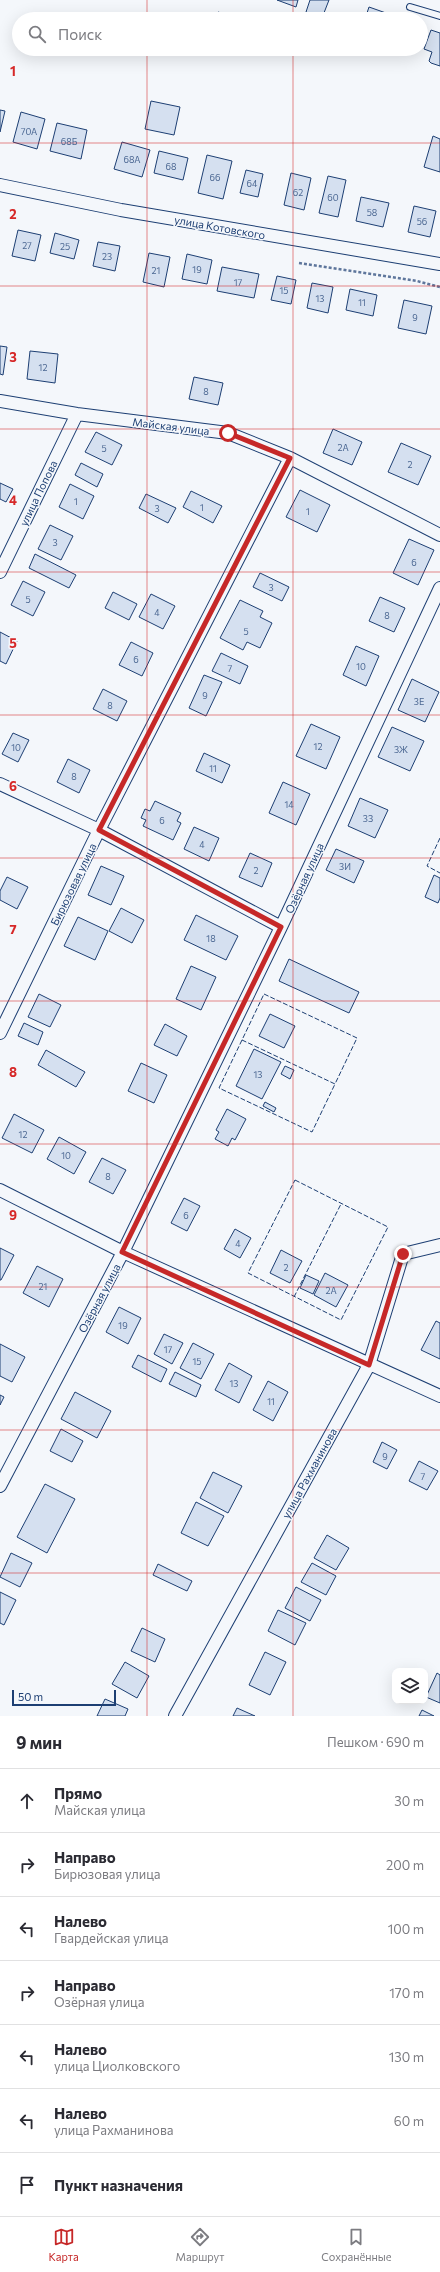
<!DOCTYPE html>
<html lang="ru">
<meta charset="utf-8">
<style>
:root{--surface:#fff;--page:#f2f2f3;--text:#2b2b33;--muted:#7c7c81;--line:#e1e1e2;--accent:#c62828}
body{margin:0;font-family:Commissioner,sans-serif;background:var(--page);color:var(--text)}
.controls{position:absolute;right:12px;bottom:12px;display:grid;overflow:hidden;border-radius:8px;box-shadow:0 4px 16px #0002}
.controls button{width:36px;height:36px;display:grid;place-items:center;padding:0;border:0;border-bottom:1px solid var(--line);background:var(--surface);color:var(--text);font:20px sans-serif}
.scale{position:absolute;left:12px;bottom:10px;width:104px;box-sizing:border-box;padding-left:4px;border:2px solid #1d3f73;border-top:0;font-size:11px;line-height:14px;white-space:nowrap;color:#1d3f73;-webkit-text-stroke:3px #f4f7fb;paint-order:stroke}
.stop{position:absolute;width:12px;height:12px;margin:-9px;border:3px solid #c62828;border-radius:50%;background:#fff}
.stop.end{background:#c62828;border-color:#fff;box-shadow:0 1px 4px #0008}
.list{margin:0;padding:0;list-style:none}
h2{display:flex;justify-content:space-between;align-items:center;height:52px;margin:0;padding:0 16px;font-size:17px}
h2 small{font-size:13px;font-weight:400;color:var(--muted)}
.list li{display:grid;grid-template-columns:26px 1fr auto;gap:12px;align-items:center;box-sizing:border-box;height:64px;padding:0 16px;border-top:1px solid var(--line)}
.list b{display:block;font-size:15px;white-space:nowrap}
.list p{margin:0;font-size:13px;white-space:nowrap;color:var(--muted)}
.list em{font-size:13px;font-style:normal;color:var(--muted)}
.icon{flex:none;width:22px;height:22px;fill:none;stroke:currentColor;stroke-width:2;stroke-linecap:round;stroke-linejoin:round}
.map{position:relative;flex:none;width:440px;height:1716px;overflow:hidden}
.search{position:absolute;background:var(--surface);box-shadow:0 4px 16px #0002;left:12px;right:12px;top:12px;height:44px;display:flex;align-items:center;gap:10px;box-sizing:border-box;padding:0 14px;border-radius:22px;color:var(--muted);font-size:15px}
.sheet{height:500px;background:var(--surface)}
nav{display:flex;justify-content:space-around;align-items:center;box-sizing:border-box;height:56px;border-top:1px solid var(--line);background:var(--surface);font-size:11px;color:var(--muted)}
nav a{display:grid;justify-items:center;gap:2px}
nav .on{color:var(--accent)}
.map>svg:first-child{display:block}
.building{fill:#d5e0f0;stroke:#1d3f73}
.lines{fill:none;stroke-linecap:round;stroke-linejoin:round}
.service-casing{stroke:#1d3f73;stroke-width:8}
.minor-casing{stroke:#1d3f73;stroke-width:14}
.path{stroke:#5e769c;stroke-width:2.5;stroke-dasharray:3 2;stroke-linecap:butt}
.service{stroke:#f4f7fb;stroke-width:6}
.minor{stroke:#f4f7fb;stroke-width:12}
.fence{stroke:#1d3f73;stroke-width:1;stroke-dasharray:5 2;stroke-linecap:butt}
.route{stroke:#c62828;stroke-width:5}
.grid{fill:none;stroke:#d62828;stroke-width:1;stroke-opacity:0.55}
.labels{text-anchor:middle;dominant-baseline:central;stroke-width:3;stroke-linejoin:round;paint-order:stroke}
.number-label{font-size:9px;fill:#4b6792}
.street-label{font-size:11px;fill:#1d3f73;stroke:#f4f7fb}
.grid-label{font-size:13px;text-anchor:middle;font-weight:bold;fill:#d62828;stroke:#f4f7fb;stroke-width:3;stroke-linejoin:round;paint-order:stroke}
</style>
<div class="map">
<svg width="440" height="1716" viewBox="0 0 440 1716">
<rect width="100%" height="100%" fill="#f4f7fb"/>
<path class="building" d="M277,0H298L296,7Z
M310,0H329L322,18L306,12Z
M369,7L403,19H365Z
M218,12L238,18L237,19H216Z
M431,30L440,33V66L431,63L429,61L432,52L424,49Z
M151,101L180,107L174,135L145,129Z
M0,110L5,111L0,132Z
M21,112L45,119L37,149L13,142Z
M57,123L87,130L81,159L50,151Z
M433,136L440,139V172L424,167Z
M122,142L150,150L142,177L114,169Z
M159,151L188,158L183,180L154,173Z
M207,155L232,161L223,199L198,193Z
M246,170L263,174L258,197L240,193Z
M291,173L311,178L304,210L284,205Z
M328,176L346,180L338,217L319,213Z
M361,197L389,203L383,227L356,221Z
M414,206L436,211L430,237L408,232Z
M18,230L41,235L35,261L12,256Z
M55,233L79,240L74,259L50,253Z
M98,242L120,246L115,271L93,266Z
M149,253L170,257L164,287L143,282Z
M187,254L212,260L207,284L182,279Z
M222,267L259,274L254,298L217,291Z
M277,276L296,280L291,304L271,300Z
M312,283L333,287L328,313L307,308Z
M350,289L377,295L373,316L346,310Z
M404,300L432,306L426,334L398,328Z
M0,346L7,347L3,375L0,374Z
M30,351L58,354L55,383L27,379Z
M194,377L223,383L218,405L189,399Z
M333,429L362,442L352,465L323,453Z
M96,432L122,445L112,465L85,452Z
M401,443L431,456L418,485L388,472Z
M81,463L103,474L97,487L75,475Z
M0,483L13,489L6,502L0,499Z
M70,484L94,496L83,519L59,507Z
M300,490L330,505L317,532L286,517Z
M191,491L222,506L213,523L183,507Z
M146,494L176,508L168,523L139,508Z
M50,525L73,536L61,560L38,549Z
M409,539L434,550L418,585L393,573Z
M35,554L76,575L69,588L29,568Z
M260,573L289,587L282,601L253,587Z
M23,581L45,592L33,616L11,605Z
M113,592L137,604L129,620L105,608Z
M151,594L175,606L163,629L139,617Z
M380,597L405,608L394,632L369,621Z
M240,600L263,611L260,617L272,623L260,648L247,642L243,650L220,638Z
M0,632L17,641L6,664L0,661Z
M131,642L153,653L142,676L119,665Z
M356,646L379,656L366,686L343,675Z
M221,653L248,666L240,684L212,671Z
M204,675L222,682L206,716L189,708Z
M412,679L439,692L425,722L398,710Z
M103,689L127,701L117,721L93,709Z
M311,724L340,737L326,769L296,756Z
M392,727L424,741L410,771L378,757Z
M13,733L29,740L18,762L2,754Z
M204,753L230,765L222,783L196,771Z
M68,759L90,770L79,793L57,782Z
M283,782L310,794L296,825L269,813Z
M360,798L388,810L375,838L348,826Z
M155,801L181,813L177,821L181,823L173,840L143,826L146,820L141,818L145,809L150,811Z
M194,827L219,838L209,861L184,849Z
M336,849L364,861L354,883L326,870Z
M250,853L272,863L262,887L239,877Z
M101,866L124,876L111,905L88,895Z
M434,875L440,878V898L438,903L425,897Z
M7,877L28,887L17,909L0,900V891Z
M121,908L144,920L132,943L109,931Z
M196,915L238,936L226,960L184,940Z
M78,917L108,931L95,960L64,946Z
M289,959L359,992L349,1013L279,981Z
M191,966L216,977L201,1010L176,999Z
M39,994L61,1005L50,1027L28,1017Z
M270,1014L295,1026L284,1048L259,1036Z
M24,1023L43,1032L38,1045L18,1036Z
M165,1024L187,1036L177,1056L154,1045Z
M254,1049L281,1062L262,1099L236,1086Z
M46,1050L85,1072L76,1087L38,1065Z
M141,1063L167,1075L154,1103L128,1091Z
M285,1066L294,1070L290,1079L281,1074Z
M265,1102L276,1108L274,1112L263,1106Z
M227,1109L246,1119L235,1140L232,1138L228,1146L215,1139L219,1132L216,1130Z
M14,1114L44,1130L32,1153L2,1138Z
M59,1137L86,1152L74,1174L47,1159Z
M102,1158L126,1170L113,1194L89,1182Z
M184,1198L200,1206L187,1231L171,1223Z
M235,1229L251,1238L240,1258L224,1249Z
M0,1248L14,1255L1,1280H0Z
M281,1250L302,1261L290,1283L270,1273Z
M37,1266L63,1279L49,1307L23,1293Z
M325,1273L348,1285L336,1307L314,1295Z
M306,1275L319,1281L313,1294L300,1288Z
M119,1307L141,1318L128,1344L106,1332Z
M436,1321L440,1323V1359L421,1350Z
M164,1334L183,1343L172,1364L154,1354Z
M193,1343L214,1354L201,1379L180,1368Z
M0,1344L25,1357L12,1382L0,1376Z
M138,1355L167,1369L161,1382L132,1367Z
M229,1363L252,1376L239,1403L215,1390Z
M175,1372L201,1385L196,1397L169,1384Z
M268,1381L288,1392L273,1421L253,1410Z
M75,1392L111,1411L97,1438L61,1419Z
M0,1395L4,1397L0,1405Z
M61,1429L83,1441L72,1462L50,1451Z
M382,1442L397,1450L387,1469L373,1462Z
M419,1461L438,1471L427,1490L409,1481Z
M213,1472L242,1486L228,1513L200,1498Z
M45,1484L75,1499L47,1553L17,1537Z
M196,1502L224,1516L208,1546L181,1533Z
M327,1535L349,1548L336,1570L314,1558Z
M11,1553L32,1563L20,1587L0,1577Z
M312,1563L336,1576L326,1595L301,1582Z
M158,1564L192,1581L187,1591L153,1575Z
M296,1587L321,1600L310,1621L285,1608Z
M0,1592L16,1600L4,1625L0,1623Z
M278,1610L306,1623L295,1645L268,1631Z
M142,1628L165,1639L155,1662L131,1651Z
M265,1652L286,1662L270,1695L249,1685Z
M125,1662L149,1676L137,1698L112,1684Z
M437,1673L440,1675V1703L426,1697Z
M105,1699L128,1709L125,1716H97Z
M237,1708L255,1716H233Z
M422,1710L434,1716H419Z"/>
<g class="lines">
<defs>
<path id="service" d="M410,7L440,16"/>
<path id="minor" d="M0,185L121,210L440,264
M0,401L77,414L228,433L290,458L440,535
M0,572L77,414
M0,784L99,830L281,927
M0,1033L99,830L290,458
M0,1190L123,1252L440,1396
M0,1486L123,1252L281,927L440,588
M175,1716L369,1365L403,1254L440,1245"/>
</defs>
<use href="#service" class="service-casing"/>
<use href="#minor" class="minor-casing"/>
<path class="path" d="M299,263L417,281L440,287"/>
<use href="#service" class="service"/>
<use href="#minor" class="minor"/>
<path class="fence" d="M440,838L427,866L440,873
M264,994L357,1038L335,1084L242,1040Z
M242,1040L219,1088L312,1132L335,1084
M295,1180L388,1227L341,1320L248,1273Z
M294,1297L341,1204"/>
</g>
<g class="lines">
<path class="route" d="M228,433L290,458L99,830L281,927L122,1252L369,1365L403,1254"/>
</g>
<path class="grid" d="M147,0V19M293,0V19M147,49V1716M293,49V1716M0,143H440M0,286H440M0,429H440M0,572H440M0,715H440M0,858H440M0,1001H440M0,1144H440M0,1287H440M0,1430H440M0,1573H440"/>
<g class="labels">
<g class="number-label">
<text x="29" y="131">70А</text>
<text x="69" y="141">68Б</text>
<text x="132" y="159">68А</text>
<text x="171" y="166">68</text>
<text x="215" y="177">66</text>
<text x="252" y="183">64</text>
<text x="298" y="192">62</text>
<text x="333" y="197">60</text>
<text x="372" y="212">58</text>
<text x="422" y="221">56</text>
<text x="27" y="245">27</text>
<text x="65" y="246">25</text>
<text x="107" y="256">23</text>
<text x="197" y="269">19</text>
<text x="156" y="270">21</text>
<text x="238" y="282">17</text>
<text x="284" y="290">15</text>
<text x="320" y="298">13</text>
<text x="362" y="302">11</text>
<text x="415" y="317">9</text>
<text x="43" y="367">12</text>
<text x="206" y="391">8</text>
<text x="343" y="447">2А</text>
<text x="104" y="448">5</text>
<text x="410" y="464">2</text>
<text x="76" y="501">1</text>
<text x="202" y="507">1</text>
<text x="157" y="508">3</text>
<text x="308" y="511">1</text>
<text x="55" y="542">3</text>
<text x="414" y="562">6</text>
<text x="271" y="587">3</text>
<text x="28" y="599">5</text>
<text x="157" y="612">4</text>
<text x="387" y="615">8</text>
<text x="246" y="631">5</text>
<text x="136" y="659">6</text>
<text x="361" y="666">10</text>
<text x="230" y="668">7</text>
<text x="205" y="695">9</text>
<text x="419" y="701">3Е</text>
<text x="110" y="705">8</text>
<text x="318" y="746">12</text>
<text x="16" y="747">10</text>
<text x="401" y="749">3Ж</text>
<text x="213" y="768">11</text>
<text x="74" y="776">8</text>
<text x="289" y="804">14</text>
<text x="368" y="818">3З</text>
<text x="162" y="820">6</text>
<text x="202" y="844">4</text>
<text x="345" y="866">3И</text>
<text x="256" y="870">2</text>
<text x="211" y="938">18</text>
<text x="258" y="1074">13</text>
<text x="23" y="1134">12</text>
<text x="66" y="1155">10</text>
<text x="108" y="1176">8</text>
<text x="186" y="1215">6</text>
<text x="238" y="1243">4</text>
<text x="286" y="1267">2</text>
<text x="43" y="1286">21</text>
<text x="331" y="1290">2А</text>
<text x="123" y="1325">19</text>
<text x="168" y="1349">17</text>
<text x="197" y="1361">15</text>
<text x="234" y="1383">13</text>
<text x="271" y="1401">11</text>
<text x="385" y="1456">9</text>
<text x="423" y="1476">7</text>
</g>
<g class="street-label">
<text transform="translate(220 227) rotate(10)">улица Котовского</text>
<text transform="translate(171 426) rotate(7)">Майская улица</text>
<text transform="translate(38 493) rotate(-64)">улица Попова</text>
<text transform="translate(304 878) rotate(-65)">Озёрная улица</text>
<text transform="translate(73 884) rotate(-64)">Бирюзовая улица</text>
<text transform="translate(99 1298) rotate(-62)">Озёрная улица</text>
<text transform="translate(309 1473) rotate(-61)">улица Рахманинова</text>
</g>
</g>
<g class="grid-label">
<text x="13" y="76">1</text>
<text x="13" y="219">2</text>
<text x="13" y="362">3</text>
<text x="13" y="505">4</text>
<text x="13" y="648">5</text>
<text x="13" y="791">6</text>
<text x="13" y="934">7</text>
<text x="13" y="1077">8</text>
<text x="13" y="1220">9</text>
</g>
</svg>
<div class="controls">
<button><svg class="icon" aria-label="layers" viewBox="0 0 24 24"><path d="M12 4l9 5-9 5-9-5zM3 14l9 5 9-5"/></svg></button>
</div>
<div class="scale">50 m</div>
<div class="stop" style="left:228px;top:433px"></div>
<div class="stop end" style="left:403px;top:1254px"></div>
<div class="search"><svg class="icon" aria-label="search" viewBox="0 0 24 24"><circle cx="10" cy="10" r="6"/><path d="M15 15l6 6"/></svg>Поиск</div>
</div>
<section class="sheet">
<h2>9 мин<small>Пешком · 690 m</small></h2>
<ul class="list">
<li><svg class="icon" aria-label="ahead" viewBox="0 0 24 24"><path d="M12 20V5M6 11l6-6 6 6"/></svg><div><b>Прямо</b><p>Майская улица</p></div><em>30 m</em></li>
<li><svg class="icon" aria-label="right" viewBox="0 0 24 24"><path d="M7 20v-9h11M14 6l5 5-5 5"/></svg><div><b>Направо</b><p>Бирюзовая улица</p></div><em>200 m</em></li>
<li><svg class="icon" aria-label="left" viewBox="0 0 24 24"><path d="M17 20v-9H6M10 6l-5 5 5 5"/></svg><div><b>Налево</b><p>Гвардейская улица</p></div><em>100 m</em></li>
<li><svg class="icon" aria-label="right" viewBox="0 0 24 24"><path d="M7 20v-9h11M14 6l5 5-5 5"/></svg><div><b>Направо</b><p>Озёрная улица</p></div><em>170 m</em></li>
<li><svg class="icon" aria-label="left" viewBox="0 0 24 24"><path d="M17 20v-9H6M10 6l-5 5 5 5"/></svg><div><b>Налево</b><p>улица Циолковского</p></div><em>130 m</em></li>
<li><svg class="icon" aria-label="left" viewBox="0 0 24 24"><path d="M17 20v-9H6M10 6l-5 5 5 5"/></svg><div><b>Налево</b><p>улица Рахманинова</p></div><em>60 m</em></li>
<li><svg class="icon" aria-label="arrive" viewBox="0 0 24 24"><path d="M6 21V4h12l-3 4 3 4H6"/></svg><div><b>Пункт назначения</b></div></li>
</ul>
</section>
<nav>
<a class="on"><svg class="icon" aria-label="map" viewBox="0 0 24 24"><path d="M3 6l6-2 6 2 6-2v14l-6 2-6-2-6 2zM9 4v14M15 6v14"/></svg>Карта</a>
<a><svg class="icon" aria-label="directions" viewBox="0 0 24 24"><path d="M12 3l9 9-9 9-9-9zM9 14v-3h6M13 9l2 2-2 2"/></svg>Маршрут</a>
<a><svg class="icon" aria-label="saved" viewBox="0 0 24 24"><path d="M7 4h10v16l-5-4-5 4z"/></svg>Сохранённые</a>
</nav>
